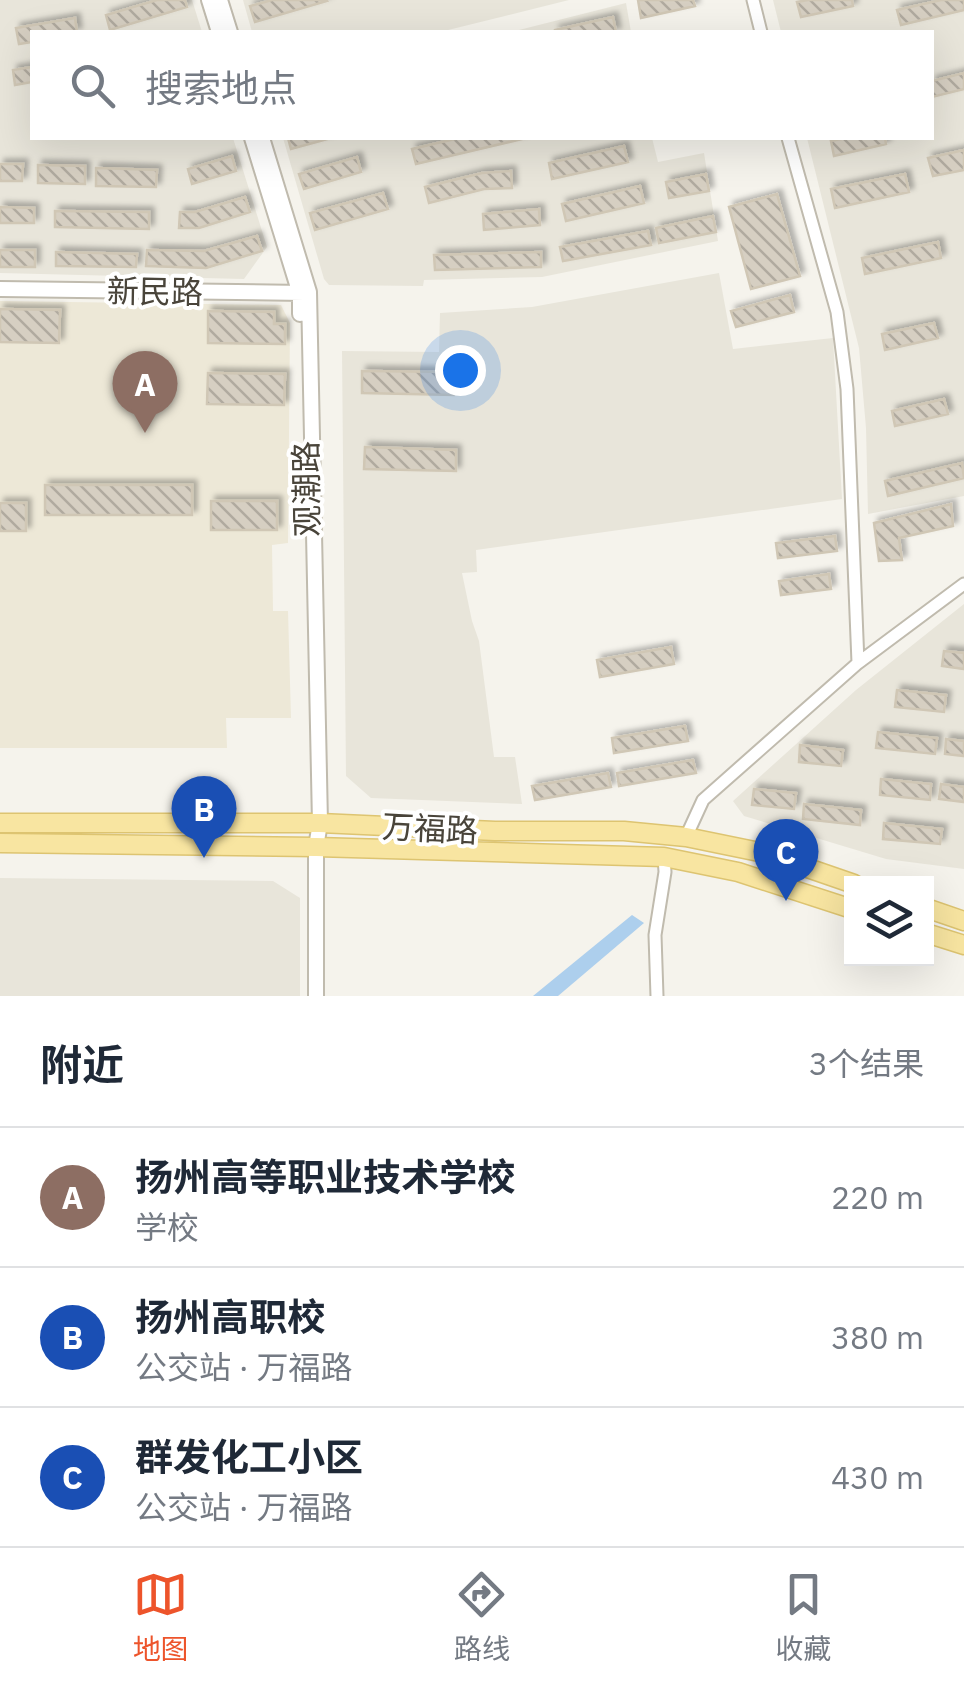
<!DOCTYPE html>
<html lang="zh">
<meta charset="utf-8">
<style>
:root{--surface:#fff;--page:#f2f2f3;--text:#1f2937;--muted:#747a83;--line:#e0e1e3;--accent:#ed542b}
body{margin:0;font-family:"IBM Plex Sans","Noto Sans SC",sans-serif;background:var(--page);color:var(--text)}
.controls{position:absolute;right:30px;bottom:30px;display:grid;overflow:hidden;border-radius:0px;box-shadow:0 10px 40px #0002}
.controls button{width:90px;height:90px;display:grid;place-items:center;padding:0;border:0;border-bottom:2px solid var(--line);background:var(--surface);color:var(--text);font:50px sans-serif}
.you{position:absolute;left:460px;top:370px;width:35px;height:35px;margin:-25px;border:8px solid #fff;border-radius:50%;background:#1a73e8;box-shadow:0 0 0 15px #1a73e833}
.badge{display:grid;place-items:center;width:65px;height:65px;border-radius:50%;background:var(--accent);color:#fff;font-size:32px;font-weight:700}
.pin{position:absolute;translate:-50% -82px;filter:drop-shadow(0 2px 5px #0008)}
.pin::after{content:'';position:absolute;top:52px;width:35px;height:30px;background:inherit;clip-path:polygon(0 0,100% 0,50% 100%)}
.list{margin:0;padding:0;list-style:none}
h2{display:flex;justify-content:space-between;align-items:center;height:130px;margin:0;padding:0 40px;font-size:42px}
h2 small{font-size:32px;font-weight:400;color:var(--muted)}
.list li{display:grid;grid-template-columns:65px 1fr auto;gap:30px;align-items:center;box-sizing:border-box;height:140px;padding:0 40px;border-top:2px solid var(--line)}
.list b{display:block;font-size:38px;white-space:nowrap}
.list p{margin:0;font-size:32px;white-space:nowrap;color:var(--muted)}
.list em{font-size:32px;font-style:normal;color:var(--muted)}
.icon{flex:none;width:55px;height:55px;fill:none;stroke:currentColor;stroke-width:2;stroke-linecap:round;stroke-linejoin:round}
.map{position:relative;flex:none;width:964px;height:996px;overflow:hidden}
.search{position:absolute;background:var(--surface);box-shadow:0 10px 40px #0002;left:30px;right:30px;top:30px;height:110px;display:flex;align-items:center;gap:25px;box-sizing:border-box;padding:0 35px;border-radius:0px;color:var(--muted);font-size:38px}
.sheet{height:550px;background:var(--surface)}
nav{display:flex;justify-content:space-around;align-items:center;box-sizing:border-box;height:140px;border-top:2px solid var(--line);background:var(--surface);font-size:28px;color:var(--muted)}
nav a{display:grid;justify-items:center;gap:5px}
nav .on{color:var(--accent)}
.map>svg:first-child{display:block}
.residential{fill:#e8e5da}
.education{fill:#ede8d7}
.water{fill:#adcfed}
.building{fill:url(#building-back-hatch);stroke:#d0c7b5;stroke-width:2.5;filter:url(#shadow)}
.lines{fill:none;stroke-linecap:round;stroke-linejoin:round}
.minor-casing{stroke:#c0bbae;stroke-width:15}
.tertiary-casing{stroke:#c0bbae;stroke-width:18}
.primary-casing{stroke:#ddc471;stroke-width:21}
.minor{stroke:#fff;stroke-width:11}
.tertiary{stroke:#fff;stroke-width:14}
.primary{stroke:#f8e5a1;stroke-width:18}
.labels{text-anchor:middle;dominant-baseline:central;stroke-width:8;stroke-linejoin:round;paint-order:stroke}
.street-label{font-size:32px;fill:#49443a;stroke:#fff}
</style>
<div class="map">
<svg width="964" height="996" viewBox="0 0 964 996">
<defs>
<pattern id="building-back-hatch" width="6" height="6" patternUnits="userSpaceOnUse" patternTransform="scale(2.5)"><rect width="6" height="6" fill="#d6cfc2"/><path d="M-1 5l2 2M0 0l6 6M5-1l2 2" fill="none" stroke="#b0aa9f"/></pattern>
<filter id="shadow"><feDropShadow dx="4.5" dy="-4.5" stdDeviation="2.5" flood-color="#0004"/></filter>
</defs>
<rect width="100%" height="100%" fill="#f5f3ec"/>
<path class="residential" d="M0,0H192L202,32H32V138H233L267,247L244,279L0,273Z
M243,0H569L440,32H252Z
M773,0H964V496L868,514L866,428L859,348L807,138H932V32H781Z
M626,3L631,32H511Z
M283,138H652L658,162L704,153L718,241L542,277L424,280L423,286L329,285L324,279Z
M719,273L733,349L833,338L842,499L476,550L477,572L462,573L472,621L479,641L494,757H515L522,804L371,798L346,776L342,351L439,352L440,313L532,307Z
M964,604V869L886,859L744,816L733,801L856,690Z
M0,878L273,881L300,898V996H0Z"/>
<path class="education" d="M0,301L281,305L290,323L288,543L272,545L273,611H288L291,718H226L227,748H0Z"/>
<path class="water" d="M632,915L644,923L558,996H533Z"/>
<path class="building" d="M157,0H185L187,7L110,30L106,15Z
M272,0H326L327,1L255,22L250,6Z
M638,0H693L695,6L641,18Z
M808,0H852L853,6L801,17L797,2Z
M941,0H964V10L901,25L897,10Z
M613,17L616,32H555V30Z
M75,18L77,32H32V42L19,44L16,28Z
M32,67V82L15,85L13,70Z
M964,73V89L932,97V81Z
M288,138H331L291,149Z
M459,138H521L522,139L416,164L412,149Z
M846,138H885L886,144L834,156L831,141Z
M624,146L628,162L552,179L549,163Z
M964,150V170L933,176L928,158Z
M232,156L236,171L192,184L188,169Z
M357,157L361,172L304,189L299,174Z
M0,164H23L22,181H0Z
M38,165L85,166V184L38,183Z
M96,168L157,170L156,187L96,186Z
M511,171L512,188L484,189L429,203L425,187L482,173Z
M706,174L709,191L669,198L666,182Z
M905,174L909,192L835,208L831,189Z
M640,186L644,203L566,221L562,204Z
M383,193L388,209L315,230L310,213Z
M777,194L800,276L751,289L729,207Z
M245,197L250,212L199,228H179L180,212H195Z
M0,207L34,208V223H0Z
M539,209L540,225L484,230L483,214Z
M55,211L149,212V229L55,227Z
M713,216L716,232L659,243L656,228Z
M648,231L651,245L563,261L560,247Z
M257,236L262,251L206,268L146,266L147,250L204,251Z
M938,242L941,258L865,274L862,258Z
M0,250H35V267H0Z
M56,252L137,254L136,267L56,266Z
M541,252V267L435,270L434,255Z
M790,295L794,312L736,327L731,311Z
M0,309L60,310L59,343L0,342Z
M208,311L274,312V324H285V344L208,343Z
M934,323L938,338L885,350L882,334Z
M362,371L454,372V395L362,393Z
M208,373L285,374L284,405L207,404Z
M944,399L948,414L895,426L892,411Z
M365,447L456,450V471L364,469Z
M962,463L964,478L888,496L885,481Z
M45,485H192V515H45Z
M211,501H277V530H211Z
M0,503H26V531H0Z
M951,504L953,526L899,538L902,560L879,561L874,523Z
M835,536L837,551L778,558L776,543Z
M829,574L831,589L781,595L779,581Z
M671,647L674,664L600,677L597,660Z
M944,651L964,653V669L942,666Z
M897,690L946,695L944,712L895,707Z
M685,726L688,741L614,753L612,738Z
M878,732L937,738L935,754L876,748Z
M946,739L964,741V756L945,754Z
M800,745L843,750L841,766L799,762Z
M693,760L696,773L619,786L617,773Z
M608,773L611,787L535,800L532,786Z
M881,779L931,784L930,800L880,795Z
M941,784L964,787V802L939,799Z
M754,789L796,793L794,809L752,805Z
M804,804L861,810L860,825L803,819Z
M884,823L942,829L940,844L883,839Z"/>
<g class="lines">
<defs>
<path id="minor" d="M753,0L761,32
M788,138L837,312L847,389L858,663
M686,837L703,800L858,663L964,584
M657,996L655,935L665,872L664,857"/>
<path id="tertiary" d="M209,0L219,32
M220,0L230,32
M252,138L300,294V314
M262,138L309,292L320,823L316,847V996
M0,289L304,293"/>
<path id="primary" d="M0,823H320L495,831H624L686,837L764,853L854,884
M0,843L316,847L664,857L738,872L852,909
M926,908L964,921
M926,933L964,945"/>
</defs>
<use href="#minor" class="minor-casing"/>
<use href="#tertiary" class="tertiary-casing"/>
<use href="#primary" class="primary-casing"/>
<use href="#minor" class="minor"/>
<use href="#tertiary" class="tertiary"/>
<use href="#primary" class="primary"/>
</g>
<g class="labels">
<g class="street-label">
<text transform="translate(155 291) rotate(1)">新民路</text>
<text transform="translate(306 489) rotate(-91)">观潮路</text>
<text transform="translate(430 828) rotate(3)">万福路</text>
</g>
</g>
</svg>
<div class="controls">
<button><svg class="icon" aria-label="layers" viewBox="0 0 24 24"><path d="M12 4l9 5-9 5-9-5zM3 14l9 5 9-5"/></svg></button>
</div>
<div class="you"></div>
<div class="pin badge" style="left:145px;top:433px;background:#8d6e63">A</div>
<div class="pin badge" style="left:204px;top:858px;background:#1a4fb4">B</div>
<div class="pin badge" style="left:786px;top:901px;background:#1a4fb4">C</div>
<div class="search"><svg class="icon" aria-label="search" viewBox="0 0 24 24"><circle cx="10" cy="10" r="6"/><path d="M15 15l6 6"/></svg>搜索地点</div>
</div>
<section class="sheet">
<h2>附近<small>3个结果</small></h2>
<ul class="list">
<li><span class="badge" style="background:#8d6e63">A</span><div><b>扬州高等职业技术学校</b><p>学校</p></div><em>220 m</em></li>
<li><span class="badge" style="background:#1a4fb4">B</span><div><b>扬州高职校</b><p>公交站 · 万福路</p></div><em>380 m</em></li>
<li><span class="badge" style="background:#1a4fb4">C</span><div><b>群发化工小区</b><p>公交站 · 万福路</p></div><em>430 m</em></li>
</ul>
</section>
<nav>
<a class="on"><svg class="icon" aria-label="map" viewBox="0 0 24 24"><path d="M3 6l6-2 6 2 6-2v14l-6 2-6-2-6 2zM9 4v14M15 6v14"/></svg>地图</a>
<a><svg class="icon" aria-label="directions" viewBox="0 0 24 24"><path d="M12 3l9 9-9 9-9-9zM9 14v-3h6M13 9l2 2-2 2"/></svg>路线</a>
<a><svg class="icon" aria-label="saved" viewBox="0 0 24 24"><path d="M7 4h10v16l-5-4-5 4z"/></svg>收藏</a>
</nav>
